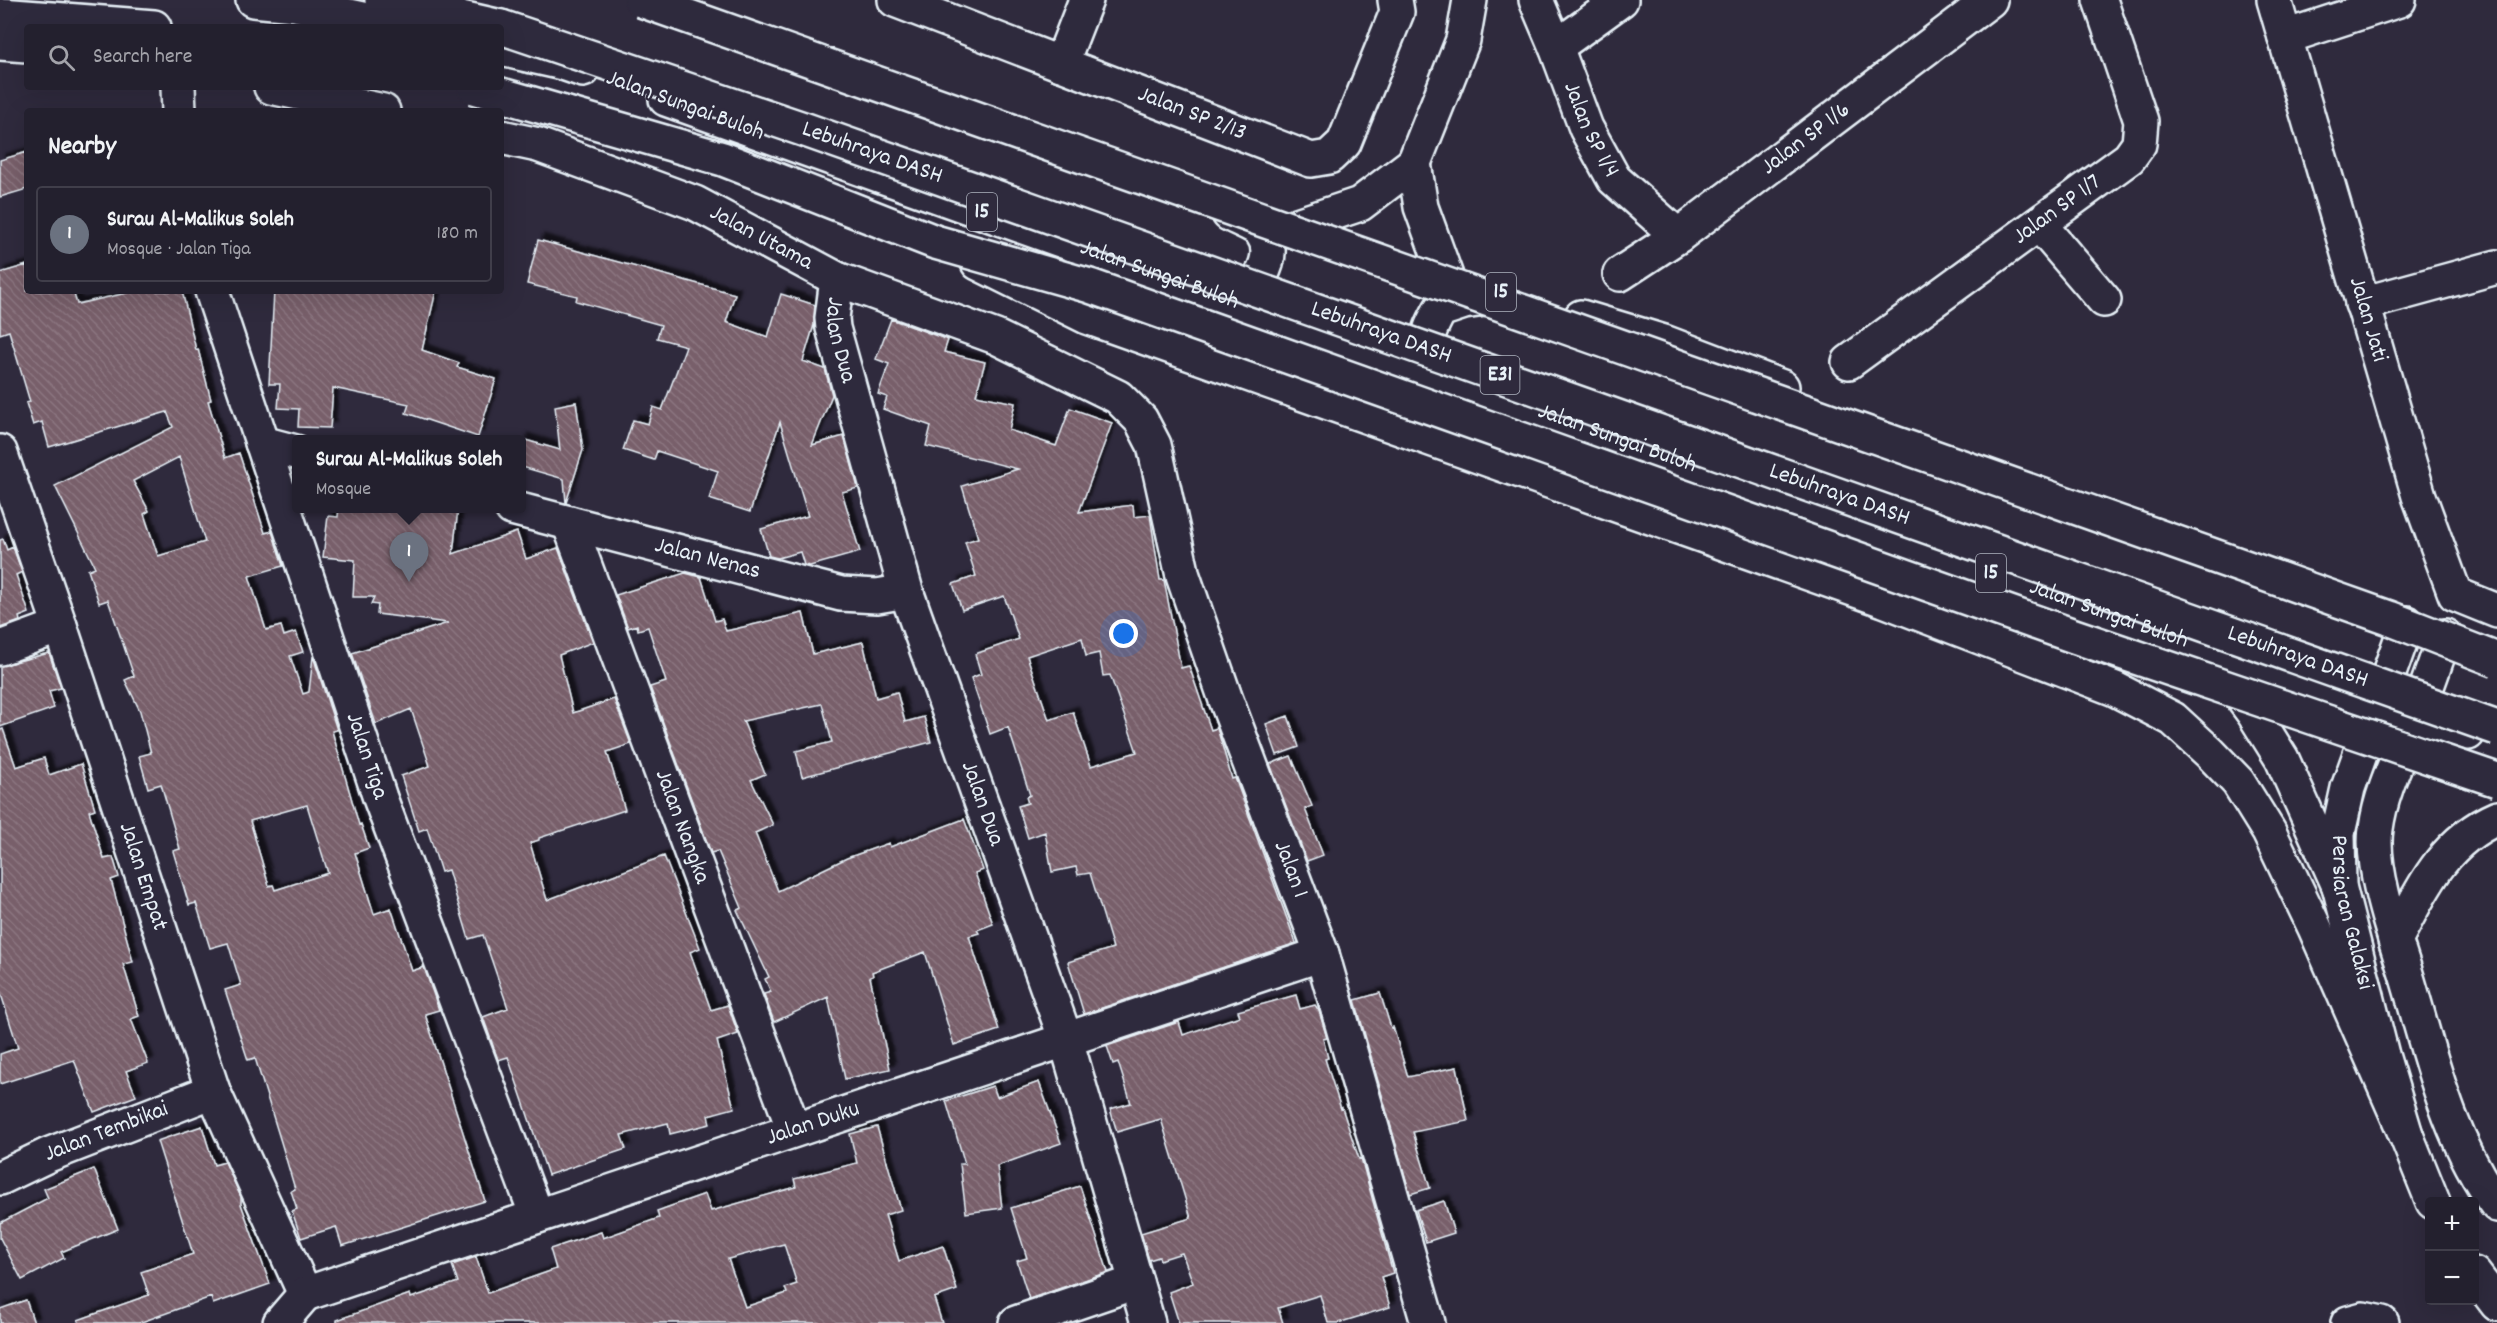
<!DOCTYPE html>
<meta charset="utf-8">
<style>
:root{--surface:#23202e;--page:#2f2d3a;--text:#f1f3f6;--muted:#a3a3aa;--line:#403e4a;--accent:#ffd166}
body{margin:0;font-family:Dekko,sans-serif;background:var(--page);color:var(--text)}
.controls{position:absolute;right:18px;bottom:18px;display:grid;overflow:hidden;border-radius:6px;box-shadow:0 6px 24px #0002}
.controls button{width:54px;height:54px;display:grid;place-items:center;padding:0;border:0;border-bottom:2px solid var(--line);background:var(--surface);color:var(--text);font:30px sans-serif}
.you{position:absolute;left:1124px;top:634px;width:21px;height:21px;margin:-15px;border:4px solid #fff;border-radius:50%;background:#1a73e8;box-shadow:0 0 0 9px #1a73e833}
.badge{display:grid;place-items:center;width:39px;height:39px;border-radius:50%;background:var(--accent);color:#fff;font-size:20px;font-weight:700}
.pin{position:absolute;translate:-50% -50px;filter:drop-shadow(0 2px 3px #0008)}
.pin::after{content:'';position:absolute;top:32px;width:21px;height:18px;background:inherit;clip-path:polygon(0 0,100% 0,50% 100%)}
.popup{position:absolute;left:292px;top:435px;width:234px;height:78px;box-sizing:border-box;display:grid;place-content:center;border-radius:6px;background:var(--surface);filter:drop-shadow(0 2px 4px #0005);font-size:20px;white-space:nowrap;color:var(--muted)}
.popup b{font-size:22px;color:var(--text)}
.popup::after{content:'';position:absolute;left:50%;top:100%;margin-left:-12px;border:12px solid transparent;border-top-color:var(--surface)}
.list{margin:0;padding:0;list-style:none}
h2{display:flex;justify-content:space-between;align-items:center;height:78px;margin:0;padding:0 24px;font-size:26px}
h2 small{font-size:20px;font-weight:400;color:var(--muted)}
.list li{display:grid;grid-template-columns:39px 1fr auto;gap:18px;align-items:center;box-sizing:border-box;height:96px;margin:0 12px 12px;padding:0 12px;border:2px solid var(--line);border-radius:6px}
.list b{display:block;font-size:22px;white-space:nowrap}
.list p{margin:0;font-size:20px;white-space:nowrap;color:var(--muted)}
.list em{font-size:20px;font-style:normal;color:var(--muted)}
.icon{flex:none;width:33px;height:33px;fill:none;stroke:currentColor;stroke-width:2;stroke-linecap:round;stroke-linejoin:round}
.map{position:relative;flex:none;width:2497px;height:1323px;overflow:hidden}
.search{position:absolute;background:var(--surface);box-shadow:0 6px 24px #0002;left:24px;top:24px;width:480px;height:66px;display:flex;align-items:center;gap:15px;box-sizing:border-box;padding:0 21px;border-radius:6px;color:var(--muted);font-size:22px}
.panel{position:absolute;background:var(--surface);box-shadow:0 6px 24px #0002;left:24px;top:108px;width:480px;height:186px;border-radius:6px}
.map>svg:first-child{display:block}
.building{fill:url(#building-back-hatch);stroke:#e8f1f8;stroke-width:1.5;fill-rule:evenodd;filter:url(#shadow)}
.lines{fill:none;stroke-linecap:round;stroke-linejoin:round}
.minor-casing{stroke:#e8f1f8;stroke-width:38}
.major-casing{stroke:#e8f1f8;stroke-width:38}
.highway-casing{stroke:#e8f1f8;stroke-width:38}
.minor{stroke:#2f2a3d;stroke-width:33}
.major{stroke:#2f2a3d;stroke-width:33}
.highway{stroke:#2f2a3d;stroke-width:33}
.highway-bridge-casing{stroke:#e8f1f8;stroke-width:38;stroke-linecap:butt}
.highway-bridge{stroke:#2f2a3d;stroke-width:33}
.labels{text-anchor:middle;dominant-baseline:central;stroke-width:4.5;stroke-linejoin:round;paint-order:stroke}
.shield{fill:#2f2a3d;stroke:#b0b5c0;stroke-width:1.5}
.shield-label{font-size:22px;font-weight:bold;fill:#e8f1f8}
.street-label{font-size:24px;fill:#e8f1f8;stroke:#2f2a3d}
</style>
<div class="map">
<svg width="2497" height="1323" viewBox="0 0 2497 1323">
<defs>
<pattern id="building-back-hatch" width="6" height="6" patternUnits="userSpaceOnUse" patternTransform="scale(1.5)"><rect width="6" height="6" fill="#785f6a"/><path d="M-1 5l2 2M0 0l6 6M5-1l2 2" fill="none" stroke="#8b7680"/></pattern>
<filter id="shadow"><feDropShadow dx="5.5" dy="-5.5" stdDeviation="1.5" flood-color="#0009"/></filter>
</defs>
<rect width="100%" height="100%" fill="#2f2a3d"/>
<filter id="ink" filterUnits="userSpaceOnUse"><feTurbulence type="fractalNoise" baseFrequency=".0167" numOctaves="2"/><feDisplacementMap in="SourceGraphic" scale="12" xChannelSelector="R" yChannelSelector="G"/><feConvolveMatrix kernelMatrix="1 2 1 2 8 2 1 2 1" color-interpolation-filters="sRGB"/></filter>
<g filter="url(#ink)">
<path class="building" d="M27,152V189L0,197V160Z
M538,240L735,294L726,322L768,337L781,294L815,305L814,325L803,361L825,369L832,395L812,445L844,436L858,488L842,492L860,552L810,566L804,565L800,552L778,558L769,556L761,529L808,516L780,422L750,512L709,499L718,471L657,451L654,460L623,450L633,420L648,424L653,407L662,410L686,346L657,338L661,325L576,301L577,296L527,284Z
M27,265V291H73L77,304L136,291H182L196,350L198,349L211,400L208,401L225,458L239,453L265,533L272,531L283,566L249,576L266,630L281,626L284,636L296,632L303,652L290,656L303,694L309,692L313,656L337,730L332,731L359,825L361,824L369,848L355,853L374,914L391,908L412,971L424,967L439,1010L425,1014L485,1201L342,1246L336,1227L301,1238L292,1211L297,1209L291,1191L295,1189L281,1142L255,1058L248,1060L225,990L241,985L228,943L210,948L196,903L189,905L173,851L180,849L161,784L148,788L139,756L151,753L140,711L125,680L134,676L108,600L99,603L88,570L95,567L55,486L173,427L167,412L49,447L42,422L33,425L26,403L30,402L9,331L0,334V273ZM179,457L205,542L158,556L144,514L149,511L133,481ZM307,805L328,873L275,890L273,885L269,886L250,821Z
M274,291H436L422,350L459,363L457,367L496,379L478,437L406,413L409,404L333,388L330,428L298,427L299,409L278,408L280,384H269Z
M891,319L948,340L944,352L985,362L976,395L1015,403L1009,430L1056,446L1070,408L1112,423L1079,512L1133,505L1134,517L1150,515L1160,580H1164L1181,668L1189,666L1211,730L1217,728L1232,779L1235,778L1296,943L1084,1014L1068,962L1113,948L1090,873L1078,875L1076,867L1052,872L1045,832L1028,838L1018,806L1028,803L1026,797L1030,795L1008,727L990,734L971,678L981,674L975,654L1019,639L1004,596L962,610L953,584L976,576L965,542L978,538L962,486L1018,469L926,446L931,426L883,409L887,397L878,394L889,364L876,359ZM1082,638L1086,656L1099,653L1103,676L1110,675L1137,752L1091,766L1073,712L1049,720L1027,656Z
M576,402L583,450L566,503L564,479L522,467V439L560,450L555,406Z
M339,508H458L453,554L517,532L526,559L558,548L593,642L559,655L573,713L614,699L631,744L607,752L625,810L539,838V840L530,843L547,900L664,856L700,948L690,952L711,1010L728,1005L738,1034L717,1041L734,1108L708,1115L710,1124L670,1134L668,1123L621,1135L626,1149L548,1175L508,1057L498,1060L483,1017L508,1008L483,935L469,939L448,870L441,872L427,828L419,831L401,776L430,766L411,709L376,724L352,653L448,623L377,614L378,605L371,604L374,597H353L355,560L323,557L328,516L338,517Z
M3,539L7,550L13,547L22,572L16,575L29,613L19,617L20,621L0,628V540Z
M685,573L701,577L715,621L722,619L726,631L803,613L813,654L863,642L876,698L897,692L905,722L924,717L931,742L802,777L796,751L832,742L822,704L743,721L765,774L751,780L773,825L755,833L778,891L847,858L889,843L890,847L964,819L983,870L975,873L993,924L977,930L979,933L969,936L999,1030L954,1045L925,952L872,972L873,976L870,977L890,1069L845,1079L828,997L774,1022L764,994L771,992L765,979L769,977L737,910L742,908L718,851L711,853L650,687L666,682L648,627L638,630L637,625L628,628L616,595Z
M49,653L61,688L49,691L54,708L0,727V666Z
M1288,716L1299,747L1277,755L1266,724Z
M3,729L16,767L44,758L49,775L81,764L95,809L89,811L104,859L113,857L119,877L111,880L133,962L123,964L139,1016L131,1019L148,1063L126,1071L136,1096L94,1112L74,1060L0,1084V1054L18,1048L0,991V730Z
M1291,756L1312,806L1305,809L1323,855L1307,861L1270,764Z
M1380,993L1391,1028L1393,1027L1408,1077L1457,1067L1468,1121L1413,1132L1430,1188L1410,1194L1355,1000Z
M1296,995L1300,1009L1315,1005L1319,1011L1327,1038L1323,1039L1328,1058L1325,1059L1341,1109L1342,1108L1359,1159L1361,1158L1393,1273L1381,1277L1390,1307L1338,1323H1328L1320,1295L1278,1308L1283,1323H1179L1169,1292L1193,1283L1182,1253L1160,1260L1159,1257L1149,1260L1141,1233L1191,1218L1161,1119L1117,1132L1110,1109L1131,1103L1118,1062L1113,1064L1107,1046L1179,1022L1183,1035L1240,1016L1238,1011Z
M1039,1082L1061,1143L997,1166L1002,1208L966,1213L960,1164H965L946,1101L993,1086L997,1097Z
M202,1126L214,1165L225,1162L241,1197V1204L270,1284L213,1304L211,1297L139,1323H79L78,1320L149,1295L141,1272L193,1254L157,1141Z
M877,1127L901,1210L885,1215L899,1261L943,1246L957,1290L934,1298L942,1323H337V1320L410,1294L411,1298L458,1282L452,1265L476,1257L488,1293L556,1269L550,1249L601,1232L603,1238L659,1218L657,1211L705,1194L711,1211L796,1187L794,1179L857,1163L850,1134ZM784,1244L797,1284L785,1288L787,1293L745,1307L728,1259Z
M94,1169L118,1229L61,1252L64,1258L22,1280L0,1238V1223L48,1198L44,1189Z
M1080,1186L1108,1272L1029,1299L1017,1261L1027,1258L1011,1208Z
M1444,1201L1454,1233L1426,1242L1416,1210Z
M26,1300L34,1323H0V1309Z"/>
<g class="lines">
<defs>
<g id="minor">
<path id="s1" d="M895,0L1311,160L1329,157L1344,143L1397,12L1395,0"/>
<path id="s2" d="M1536,0L1556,47L1586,128L1614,179L1678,236"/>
<path id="s3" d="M2274,0L2419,496L2455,594L2497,611"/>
<path d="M2285,37L2399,0"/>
<path d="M0,43L27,45"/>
<path d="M1556,47L1621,0"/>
<path d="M1061,64L1086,0"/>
<path d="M178,87L179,111"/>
<path d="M271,87L383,111"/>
<path id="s4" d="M501,137L538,145L695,203L837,279L996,337L1118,397L1141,420L1154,445L1183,576L1226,700L1322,954L1428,1323"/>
<path d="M1414,163L1463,40L1470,0"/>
<path d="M2039,224L2104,300"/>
<path id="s5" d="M1620,274L1678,236L1990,0"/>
<path id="s6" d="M837,279L832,318L833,328L906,591L1066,1040L1148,1323"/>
<path id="s7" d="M212,291L380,798L537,1216"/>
<path d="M2362,304L2497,267"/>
<path id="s8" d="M1849,362L2129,158L2139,144L2141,121L2100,0"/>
<path d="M262,443L296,452"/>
<path id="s9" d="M0,452L60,626L213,1091L305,1294"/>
<path id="s10" d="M512,508L841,594L877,596L906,591"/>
<path id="s11" d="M569,523L794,1130"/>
<path d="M0,648L60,626"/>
<path id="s12" d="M0,1178L48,1155L213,1091"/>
<path id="s13" d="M305,1294L1322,954"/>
<path d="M280,1323L305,1294"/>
<path d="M1016,1323L1136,1282"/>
<path d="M2348,1323L2363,1319L2382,1323"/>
</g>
<g id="major">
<path id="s14" d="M2407,623L2348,788L2338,833L2339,886L2382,1055L2406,1135L2433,1202"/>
<path d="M2445,636C2435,663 2426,691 2415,718C2401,754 2381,789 2376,829C2370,867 2394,936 2406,974C2430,1053 2447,1138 2497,1205"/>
<path d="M2474,1274L2497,1304"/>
</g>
<g id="highway">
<path d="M253,0L294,4L399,27"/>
<path d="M382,0L501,27"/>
<path d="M0,15L154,27"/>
<path d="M501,49L563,63L583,70"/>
<path id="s15" d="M666,99L2171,637L2468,733"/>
<path d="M1229,214C1238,219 1256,225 1262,233C1277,253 1261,277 1250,295L1231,299"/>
<path d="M1294,226L1360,204L1414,163L1421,207L1446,276"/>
<path d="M978,263L1087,317L1884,600L2115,689L2173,719L2210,753L2238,782L2269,832L2315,928L2406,1135"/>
<path d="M1581,317L1664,342L1782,387"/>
<path d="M1451,371C1427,342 1421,345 1440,310L1464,302L1498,297"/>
<path d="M2228,679L2254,714L2282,759L2339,886"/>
<path d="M2395,940C2422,890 2442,842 2497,818"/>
</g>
</defs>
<use href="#minor" class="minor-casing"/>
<use href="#major" class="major-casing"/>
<use href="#highway" class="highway-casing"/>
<use href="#minor" class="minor"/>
<use href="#major" class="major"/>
<use href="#highway" class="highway"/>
<defs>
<g id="highway-bridge">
<path d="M641,0L2389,618L2497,660"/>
<path id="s16" d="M501,27L803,129L2497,728"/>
<path d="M474,87L723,159L935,242L1090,286L2074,636L2497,780"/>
</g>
</defs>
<use href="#highway-bridge" class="highway-bridge-casing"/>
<use href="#highway-bridge" class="highway-bridge"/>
</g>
</g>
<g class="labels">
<g class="shield">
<rect x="967" y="193" width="30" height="38" rx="4.5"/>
<rect x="1486" y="273" width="30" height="38" rx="4.5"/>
<rect x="1480.5" y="356" width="39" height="38" rx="4.5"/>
<rect x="1976" y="554" width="30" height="38" rx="4.5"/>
</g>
<g class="shield-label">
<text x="982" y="212">15</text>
<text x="1501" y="292">15</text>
<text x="1500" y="375">E31</text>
<text x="1991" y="573">15</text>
</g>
<g class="street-label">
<text transform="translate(685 106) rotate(20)">Jalan Sungai Buloh</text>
<text stroke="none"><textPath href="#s1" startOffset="318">Jalan SP 2/13</textPath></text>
<text stroke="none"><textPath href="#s2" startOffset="141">Jalan SP 1/4</textPath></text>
<text stroke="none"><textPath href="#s5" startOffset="230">Jalan SP 1/6</textPath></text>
<text stroke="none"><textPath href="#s16" startOffset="392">Lebuhraya DASH</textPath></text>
<text stroke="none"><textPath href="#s8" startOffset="258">Jalan SP 1/7</textPath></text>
<text stroke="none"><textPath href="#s4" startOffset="280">Jalan Utama</textPath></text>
<text stroke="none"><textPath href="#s15" startOffset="524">Jalan Sungai Buloh</textPath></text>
<text stroke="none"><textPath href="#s3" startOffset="333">Jalan Jati</textPath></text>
<text stroke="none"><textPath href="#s16" startOffset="932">Lebuhraya DASH</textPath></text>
<text stroke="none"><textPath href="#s6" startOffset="62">Jalan Dua</textPath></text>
<text stroke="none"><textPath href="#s15" startOffset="1010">Jalan Sungai Buloh</textPath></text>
<text stroke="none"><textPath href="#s16" startOffset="1418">Lebuhraya DASH</textPath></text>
<text stroke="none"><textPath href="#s10" startOffset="202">Jalan Nenas</textPath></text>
<text stroke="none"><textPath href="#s15" startOffset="1532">Jalan Sungai Buloh</textPath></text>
<text stroke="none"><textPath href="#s16" startOffset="1904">Lebuhraya DASH</textPath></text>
<text stroke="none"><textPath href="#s7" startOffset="490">Jalan Tiga</textPath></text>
<text stroke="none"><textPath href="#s6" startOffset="548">Jalan Dua</textPath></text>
<text stroke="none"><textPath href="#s11" startOffset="324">Jalan Nangka</textPath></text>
<text stroke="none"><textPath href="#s4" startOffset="1179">Jalan 1</textPath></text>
<text stroke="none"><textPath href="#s9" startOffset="448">Jalan Empat</textPath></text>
<text stroke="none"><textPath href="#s14" startOffset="302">Persiaran Galaksi</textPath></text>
<text stroke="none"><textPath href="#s13" startOffset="536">Jalan Duku</textPath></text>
<text stroke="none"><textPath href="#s12" startOffset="116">Jalan Tembikai</textPath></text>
</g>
</g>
</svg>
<div class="controls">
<button>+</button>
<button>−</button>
</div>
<div class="you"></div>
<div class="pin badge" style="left:409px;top:582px;background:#6b7280">1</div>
<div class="popup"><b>Surau Al-Malikus Soleh</b>Mosque</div>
<div class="search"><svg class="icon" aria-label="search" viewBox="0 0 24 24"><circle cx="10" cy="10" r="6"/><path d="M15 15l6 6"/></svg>Search here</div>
<section class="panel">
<h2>Nearby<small></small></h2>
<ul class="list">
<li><span class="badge" style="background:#6b7280">1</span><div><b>Surau Al-Malikus Soleh</b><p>Mosque · Jalan Tiga</p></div><em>180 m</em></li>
</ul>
</section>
</div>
